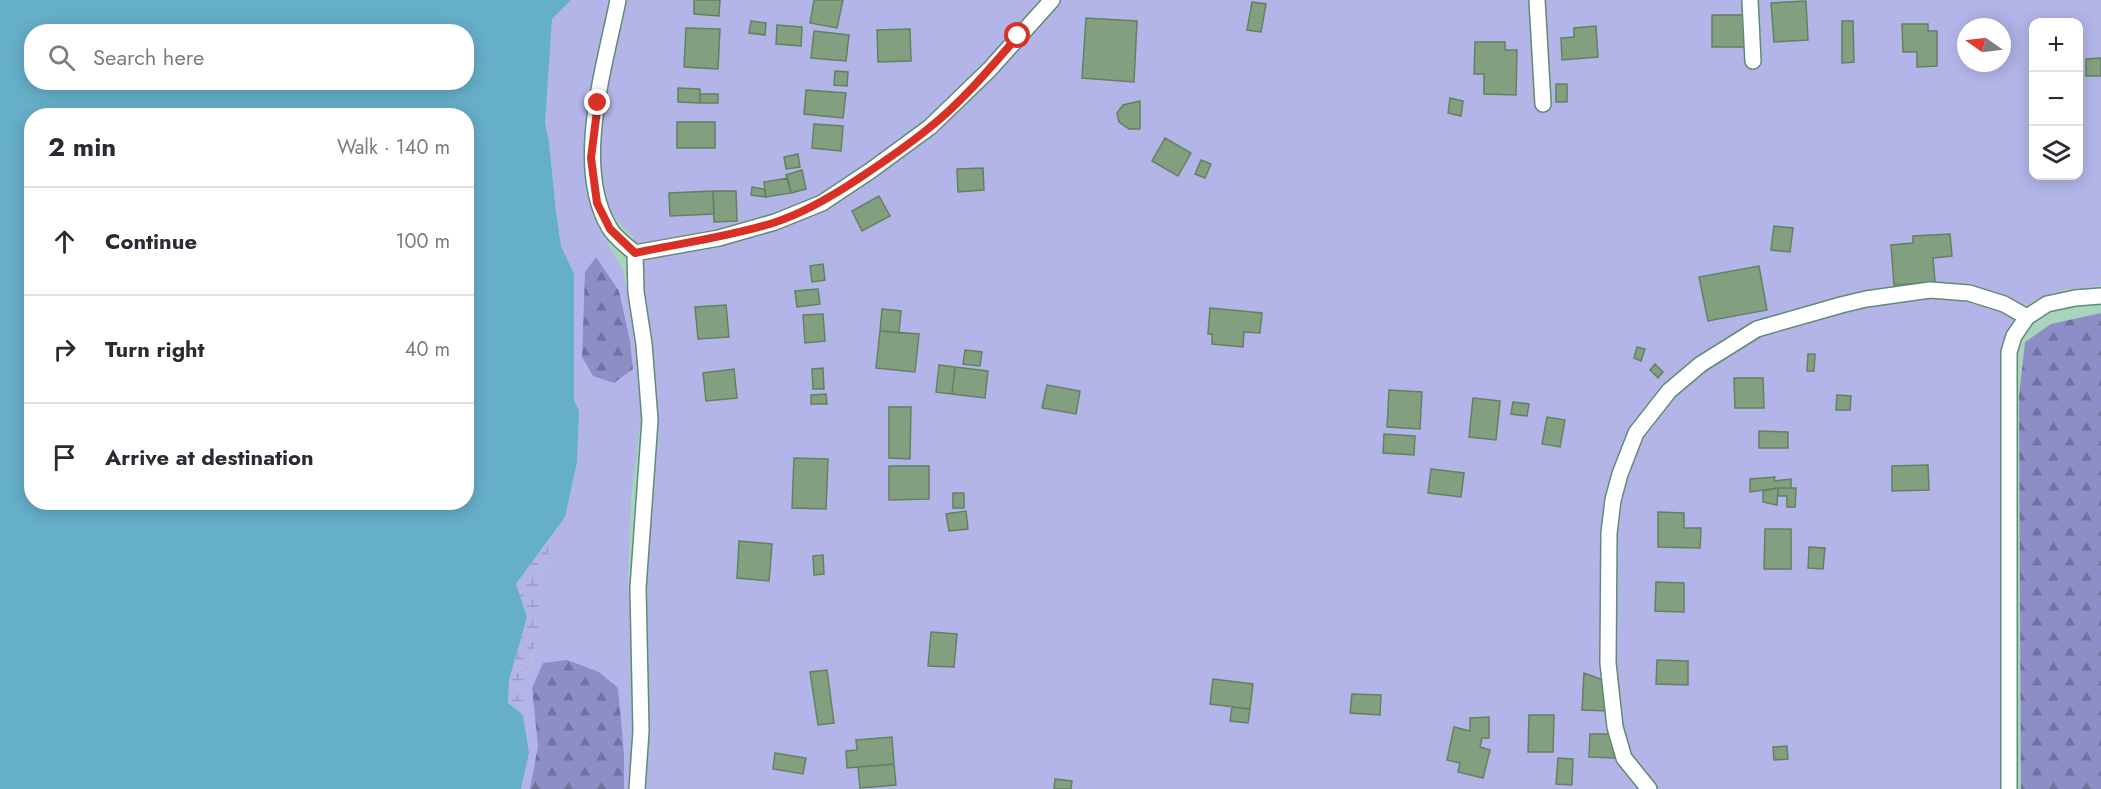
<!DOCTYPE html>
<meta charset="utf-8">
<style>
:root{--surface:#fff;--page:#f7f7f7;--text:#2b2b33;--muted:#7c7c81;--line:#e1e1e2}
body{margin:0;font-family:Jost,sans-serif;background:var(--page);color:var(--text)}
.controls{position:absolute;right:18px;top:18px;display:grid;overflow:hidden;border-radius:12px;box-shadow:0 3px 15px #0003}
.controls button{width:54px;height:54px;display:grid;place-items:center;padding:0;border:0;border-bottom:2px solid var(--line);background:var(--surface);color:var(--text);font:30px sans-serif}
.compass{position:absolute;left:1957px;top:18px;width:54px;height:54px;border-radius:50%;background:var(--surface);box-shadow:0 3px 15px #0003;rotate:284deg}
.stop{position:absolute;width:18px;height:18px;margin:-14px;border:4px solid #d93025;border-radius:50%;background:#fff}
.stop.end{background:#d93025;border-color:#fff;box-shadow:0 2px 6px #0008}
.list{margin:0;padding:0;list-style:none}
h2{display:flex;justify-content:space-between;align-items:center;height:78px;margin:0;padding:0 24px;font-size:26px}
h2 small{font-size:20px;font-weight:400;color:var(--muted)}
.list li{display:grid;grid-template-columns:39px 1fr auto;gap:18px;align-items:center;box-sizing:border-box;height:108px;padding:0 24px;border-top:2px solid var(--line)}
.list b{display:block;font-size:22px;white-space:nowrap}
.list em{font-size:20px;font-style:normal;color:var(--muted)}
.icon{flex:none;width:33px;height:33px;fill:none;stroke:currentColor;stroke-width:2;stroke-linecap:round;stroke-linejoin:round}
.map{position:relative;flex:none;width:2101px;height:789px;overflow:hidden}
.search{position:absolute;background:var(--surface);box-shadow:0 3px 15px #0003;left:24px;top:24px;width:450px;height:66px;display:flex;align-items:center;gap:15px;box-sizing:border-box;padding:0 21px;border-radius:24px;color:var(--muted);font-size:22px}
.panel{position:absolute;background:var(--surface);box-shadow:0 3px 15px #0003;left:24px;top:108px;width:450px;height:402px;border-radius:24px}
.map>svg:first-child{display:block}
.green{fill:#b3b5e9;fill-rule:evenodd}
.forest{fill:url(#forest-firs)}
.wetland{fill:url(#wetland-marsh)}
.water{fill:#66afc9;fill-rule:evenodd}
.building{fill:#82a07f;stroke:#638060;stroke-width:1.5}
.lines{fill:none;stroke-linecap:round;stroke-linejoin:round}
.service-casing{stroke:#608b76;stroke-width:18}
.service{stroke:#fff;stroke-width:15}
.route{stroke:#d93025;stroke-width:8}
</style>
<div class="map">
<svg width="2101" height="789" viewBox="0 0 2101 789">
<defs>
<pattern id="forest-firs" width="22" height="20" patternUnits="userSpaceOnUse" patternTransform="scale(1.5)"><rect width="22" height="20" fill="#8d8ec5"/><path d="M5 1l3.5 6h-7zM16 11l3.5 6h-7z" fill="#71739e"/></pattern>
<pattern id="wetland-marsh" width="20" height="14" patternUnits="userSpaceOnUse" patternTransform="scale(1.5)"><rect width="20" height="14" fill="#b3b5e9"/><path d="M1 5h8M5 5V1M11 12h8M15 12V8" fill="none" stroke="#989bc6"/></pattern>
</defs>
<rect width="100%" height="100%" fill="#a7d4bd"/>
<path class="green" d="M571,0H2101V286L2063,290L2033,301L2012,323L2004,339L2001,359L2003,420L2000,623L2002,789H646L649,743L647,579L657,419L640,258L633,237L611,214L605,191L598,145L584,143L593,217L623,271L630,304L639,361L641,420L631,498L628,578L634,693L631,789H521L529,753L523,715L525,678L535,651L539,580L546,564L552,536L565,517L577,462L579,411L574,400V274L561,246L556,212L549,142L545,123L552,19ZM2034,22H2078V176H2034ZM1966,27H2002V63H1966Z"/>
<path class="forest" d="M596,257L619,291L630,341L633,369L614,383L593,376L582,357L585,272Z
M2101,313V789H2021L2019,396L2025,342L2051,324Z
M567,660L599,672L618,688L624,754V789H530L538,746L532,688L543,663Z"/>
<path class="wetland" d="M552,536L546,564L539,580L540,629L525,678L523,715L508,703L509,680L527,617L516,584Z"/>
<path class="water" d="M0,0H571L552,19L545,123L549,142L556,212L561,246L574,274V400L579,411L577,462L565,517L516,584L527,617L509,680L508,703L523,715L529,753L521,789H0ZM32,32H466V82H32ZM32,116H466V502H32Z"/>
<path class="building" d="M694,0H720L719,16L694,14Z
M814,0H843L837,28L810,23Z
M1806,1L1808,40L1774,42L1771,3Z
M1252,2L1266,4L1261,32L1247,30Z
M1712,15H1746L1745,47H1712Z
M1086,18L1137,21L1134,82L1082,78Z
M2068,19V22H2041V21Z
M751,21L766,23L765,35L749,33Z
M1842,21H1853L1854,62L1842,63Z
M1902,24H1928V31H1937V66L1917,67V52H1903Z
M777,25L802,27L801,46L776,44Z
M1596,26L1598,57L1562,60L1561,38L1574,37V28Z
M686,28L720,29L718,69L684,67Z
M910,29L911,61L878,62L877,30Z
M814,31L849,35L846,61L811,58Z
M1475,42H1505V50H1517L1516,95L1484,94V74H1474Z
M2101,58V76H2086V59Z
M835,71L848,72L847,86L834,85Z
M1556,84H1567V102H1556Z
M678,88L700,89V103L678,102Z
M806,90L846,93L843,118L804,114Z
M700,94H718V103H700Z
M1450,98L1463,101L1461,116L1448,113Z
M1140,101V129H1129L1119,122L1117,113L1123,105Z
M677,122H715V148H677Z
M814,124L843,126L841,151L812,148Z
M1165,138L1191,153L1178,176L1152,161Z
M798,154L800,167L786,169L784,157Z
M1201,160L1211,164L1205,178L1195,174Z
M983,168L984,190L958,192L957,169Z
M802,170L806,189L791,193L786,175Z
M788,178L791,193L766,197L764,182Z
M752,187L764,189L766,197L751,195Z
M713,191L714,214L670,216L669,193Z
M713,191H736L737,221L714,222Z
M879,196L890,216L862,231L852,211Z
M1774,226L1793,228L1790,252L1771,250Z
M1950,234L1952,256L1933,258L1935,282L1894,285L1891,245L1913,243V236Z
M823,264L825,280L812,282L810,266Z
M1759,266L1767,310L1708,321L1699,277Z
M818,289L820,304L797,307L795,291Z
M726,305L729,337L698,339L695,307Z
M1210,308L1262,313L1260,333L1244,332L1243,347L1212,344V334H1208Z
M882,309L901,311L899,333L880,331Z
M823,314L825,341L805,343L803,315Z
M880,331L919,334L915,372L876,368Z
M1637,347L1645,349L1641,361L1634,358Z
M965,350L982,352L980,366L963,364Z
M1808,354H1815L1814,371H1807Z
M1655,364L1663,372L1658,378L1650,370Z
M939,365L955,367L952,394L936,392Z
M955,367L988,371L985,398L952,394Z
M823,368L824,389H813L812,369Z
M734,369L737,398L706,401L703,373Z
M1734,378H1763L1764,408H1735Z
M1047,385L1080,391L1076,414L1042,408Z
M1389,390L1422,392L1420,429L1387,427Z
M826,394L827,404H811V395Z
M1837,395L1851,396L1850,410H1836Z
M1473,398L1500,401L1496,440L1469,437Z
M1513,402L1529,404L1527,416L1511,414Z
M889,407H911L910,459L889,458Z
M1547,417L1565,420L1560,447L1542,444Z
M1759,431L1788,432V448H1759Z
M1384,434L1415,436L1414,455L1383,453Z
M794,458L828,459L826,509L792,508Z
M1928,465L1929,490L1892,491V466Z
M889,466H929V499L889,500Z
M1431,469L1464,473L1461,497L1428,493Z
M1775,477L1774,481L1791,479V488H1778L1750,492V479Z
M1778,488H1796L1795,507H1787V496H1778Z
M1778,488L1777,505L1763,502V491Z
M953,493H964V508H953Z
M966,511L968,529L949,531L946,514Z
M1658,512L1684,513V528H1701L1700,548L1658,547Z
M1765,529H1791V569H1764Z
M739,541L772,544L769,581L737,578Z
M1809,547L1825,548L1823,569L1808,568Z
M823,555L824,574L814,575L813,556Z
M1656,582L1684,583V612L1655,611Z
M931,632L957,634L954,667L928,666Z
M1657,660L1688,661V685L1656,684Z
M827,670L834,723L818,725L810,672Z
M1584,673L1603,680L1608,711L1582,710Z
M1213,679L1253,684L1250,709L1210,704Z
M1352,694L1381,695L1380,715L1350,713Z
M1232,707L1250,709L1248,723L1230,721Z
M1529,715H1554L1553,752H1528Z
M1489,717V738H1482L1480,747L1490,750L1483,778L1458,772L1460,763L1447,760L1454,727L1470,731V718Z
M1590,734H1611L1615,758L1589,757Z
M892,737L894,764L847,768L846,751L857,750L856,740Z
M1787,746L1788,759L1774,760L1773,747Z
M775,753L806,758L803,774L773,769Z
M1558,758L1573,759L1572,785L1556,784Z
M894,764L896,785L860,788L858,767Z
M1055,779L1072,781L1071,789H1054Z"/>
<g class="lines">
<defs>
<path id="service" d="M618,0C605,66 573,166 609,227C614,237 626,245 635,253L636,292L644,344L650,420L638,588L641,731L637,789
M1537,0L1543,104
M1750,0L1753,61
M635,253L719,238L775,222L822,203L870,171L930,127L989,70L1052,0
M1649,789L1624,758L1615,727L1608,663L1609,533L1613,500L1620,474L1636,433L1669,391L1701,364L1757,329L1841,305L1866,299L1930,290L1969,293L2004,304L2027,317L2047,304L2075,298L2101,296
M2009,789V352L2014,336L2027,317"/>
</defs>
<use href="#service" class="service-casing"/>
<use href="#service" class="service"/>
</g>
<g class="lines">
<path class="route" d="M598,103L591,158L597,203L610,229L635,253C681,243 728,237 773,223C804,213 831,197 858,179C882,163 907,146 929,128C962,102 990,68 1018,36"/>
</g>
</svg>
<div class="controls">
<button>+</button>
<button>−</button>
<button><svg class="icon" aria-label="layers" viewBox="0 0 24 24"><path d="M12 4l9 5-9 5-9-5zM3 14l9 5 9-5"/></svg></button>
</div>
<svg class="compass" viewBox="-18 -18 36 36"><path d="M0-13l5 13h-10z" fill="#e53935"/><path d="M0 13l5-13h-10z" fill="#7c7c81"/></svg>
<div class="stop" style="left:1018px;top:36px"></div>
<div class="stop end" style="left:598px;top:103px"></div>
<div class="search"><svg class="icon" aria-label="search" viewBox="0 0 24 24"><circle cx="10" cy="10" r="6"/><path d="M15 15l6 6"/></svg>Search here</div>
<section class="panel">
<h2>2 min<small>Walk · 140 m</small></h2>
<ul class="list">
<li><svg class="icon" aria-label="ahead" viewBox="0 0 24 24"><path d="M12 20V5M6 11l6-6 6 6"/></svg><div><b>Continue</b></div><em>100 m</em></li>
<li><svg class="icon" aria-label="right" viewBox="0 0 24 24"><path d="M7 20v-9h11M14 6l5 5-5 5"/></svg><div><b>Turn right</b></div><em>40 m</em></li>
<li><svg class="icon" aria-label="arrive" viewBox="0 0 24 24"><path d="M6 21V4h12l-3 4 3 4H6"/></svg><div><b>Arrive at destination</b></div></li>
</ul>
</section>
</div>
